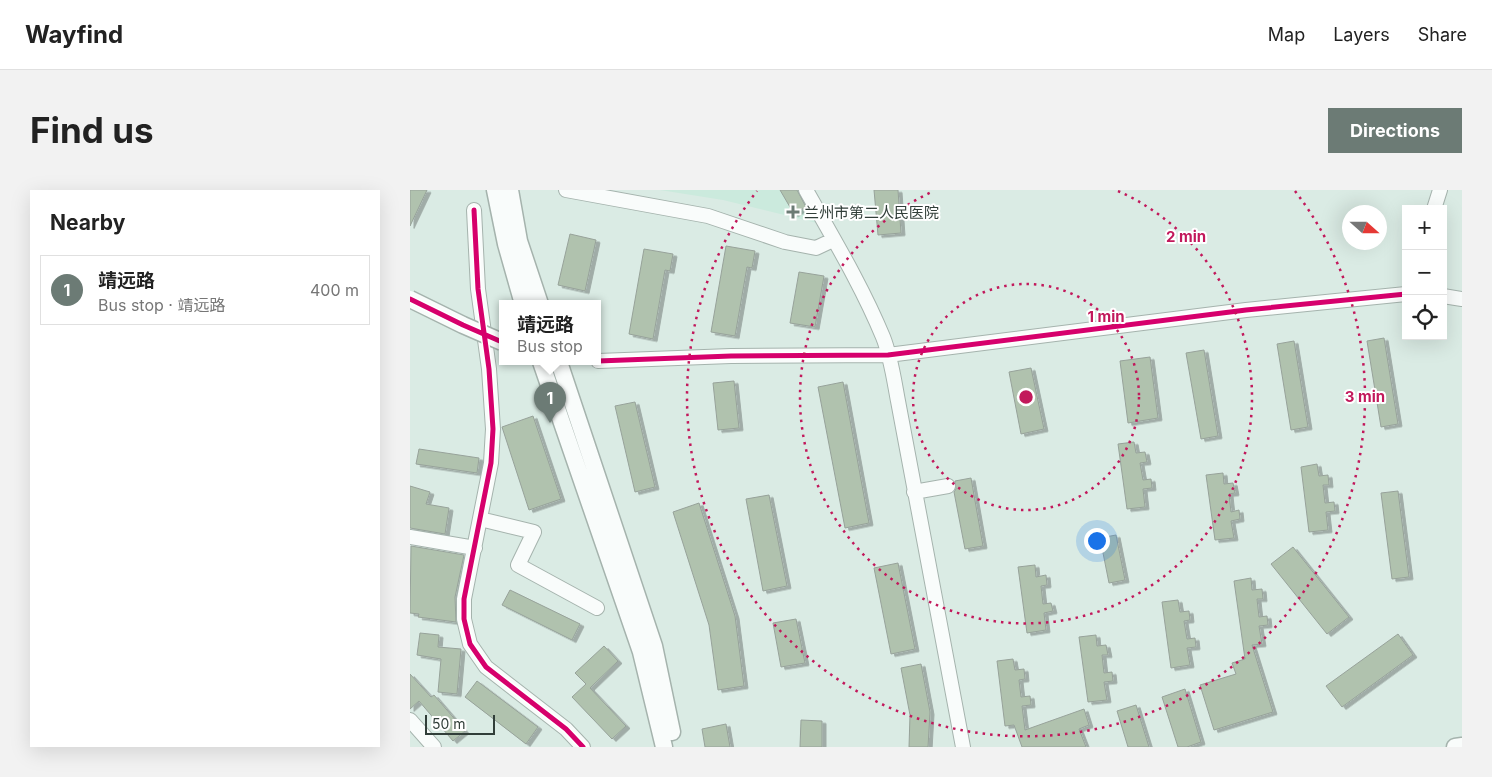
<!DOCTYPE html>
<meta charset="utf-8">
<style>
:root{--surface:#fff;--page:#f2f2f2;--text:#222;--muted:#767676;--line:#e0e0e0;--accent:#6c7b75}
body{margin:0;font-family:Inter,"Noto Sans SC",sans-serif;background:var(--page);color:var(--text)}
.controls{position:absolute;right:15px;top:15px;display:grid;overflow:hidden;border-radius:0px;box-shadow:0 5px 20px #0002}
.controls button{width:45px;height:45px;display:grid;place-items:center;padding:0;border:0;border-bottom:1px solid var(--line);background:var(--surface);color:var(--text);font:25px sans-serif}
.compass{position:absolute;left:932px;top:15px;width:45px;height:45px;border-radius:50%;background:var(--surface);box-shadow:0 5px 20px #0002;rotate:111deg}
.scale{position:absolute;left:15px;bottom:12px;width:70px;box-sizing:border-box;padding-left:5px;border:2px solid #313e39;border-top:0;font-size:14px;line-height:18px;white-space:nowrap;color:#313e39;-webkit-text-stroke:4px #fff;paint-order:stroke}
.you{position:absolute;left:686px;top:350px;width:18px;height:18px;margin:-12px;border:4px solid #fff;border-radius:50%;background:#1a73e8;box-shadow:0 0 0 8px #1a73e833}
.badge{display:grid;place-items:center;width:32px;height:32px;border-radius:50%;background:var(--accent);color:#fff;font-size:16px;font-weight:700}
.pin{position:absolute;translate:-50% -41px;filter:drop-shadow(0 1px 2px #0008)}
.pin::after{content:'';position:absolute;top:26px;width:18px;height:15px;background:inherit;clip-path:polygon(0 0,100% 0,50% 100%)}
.popup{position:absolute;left:89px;top:110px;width:102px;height:65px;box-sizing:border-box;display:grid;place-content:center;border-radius:0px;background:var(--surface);filter:drop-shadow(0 1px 4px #0005);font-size:16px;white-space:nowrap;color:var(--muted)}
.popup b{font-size:19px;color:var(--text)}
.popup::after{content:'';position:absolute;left:50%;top:100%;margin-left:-10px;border:10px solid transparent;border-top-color:var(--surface)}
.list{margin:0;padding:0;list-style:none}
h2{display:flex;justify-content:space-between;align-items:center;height:65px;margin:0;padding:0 20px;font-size:21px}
h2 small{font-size:16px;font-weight:400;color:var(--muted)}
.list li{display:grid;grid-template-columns:32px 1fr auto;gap:15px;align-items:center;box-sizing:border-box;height:70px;margin:0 10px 10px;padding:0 10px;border:1px solid var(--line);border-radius:0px}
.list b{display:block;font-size:19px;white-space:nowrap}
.list p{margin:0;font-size:16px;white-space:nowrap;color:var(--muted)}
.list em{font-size:16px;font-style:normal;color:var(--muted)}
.icon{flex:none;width:28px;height:28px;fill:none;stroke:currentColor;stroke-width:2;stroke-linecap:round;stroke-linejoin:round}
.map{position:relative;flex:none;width:1052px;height:557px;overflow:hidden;border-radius:0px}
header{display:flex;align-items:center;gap:30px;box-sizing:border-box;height:70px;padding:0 25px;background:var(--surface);border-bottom:1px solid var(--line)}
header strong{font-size:24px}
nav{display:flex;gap:28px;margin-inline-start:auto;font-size:18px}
.intro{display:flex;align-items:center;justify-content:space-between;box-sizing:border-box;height:120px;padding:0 30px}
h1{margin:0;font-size:35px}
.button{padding:12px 22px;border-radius:0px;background:var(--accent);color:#fff;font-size:18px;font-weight:700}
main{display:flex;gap:30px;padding:0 30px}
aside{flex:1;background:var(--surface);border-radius:0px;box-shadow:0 5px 20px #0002}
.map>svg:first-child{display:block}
.built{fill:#cbeadd}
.building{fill:#b0c2ae;stroke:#97a29a;filter:url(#shadow)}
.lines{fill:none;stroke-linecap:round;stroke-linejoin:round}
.minor-casing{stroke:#a5b3ad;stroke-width:16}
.major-casing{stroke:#a5b3ad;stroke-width:19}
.minor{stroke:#f9fcfb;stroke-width:14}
.major{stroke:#f9fcfb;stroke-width:16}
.major-bridge-casing{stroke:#a5b3ad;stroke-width:19;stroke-linecap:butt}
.major-bridge{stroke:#f9fcfb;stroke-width:16}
.cycleway-casing{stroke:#fff;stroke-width:8}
.cycleway{stroke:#d6006c;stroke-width:5}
.ring{fill:none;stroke:#c2185b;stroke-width:2.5;stroke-dasharray:2.5 5}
.poi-dot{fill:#6c7b75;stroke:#fff;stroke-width:2}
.labels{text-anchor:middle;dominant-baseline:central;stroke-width:4;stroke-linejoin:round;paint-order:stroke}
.poi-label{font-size:15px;fill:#313e39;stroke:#fff;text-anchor:start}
.centre{fill:#c2185b;stroke:#fff;stroke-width:2.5}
.ring-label{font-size:15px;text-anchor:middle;font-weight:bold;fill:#c2185b;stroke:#fff;stroke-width:4;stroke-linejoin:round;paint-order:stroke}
</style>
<header>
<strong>Wayfind</strong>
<nav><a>Map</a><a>Layers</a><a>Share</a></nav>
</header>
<div class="intro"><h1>Find us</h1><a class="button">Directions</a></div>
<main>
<aside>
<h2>Nearby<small></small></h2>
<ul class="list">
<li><span class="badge">1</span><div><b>靖远路</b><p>Bus stop · 靖远路</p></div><em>400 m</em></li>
</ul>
</aside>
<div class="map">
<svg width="1052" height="557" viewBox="0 0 1052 557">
<defs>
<filter id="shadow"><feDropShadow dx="4" dy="2.5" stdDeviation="0" flood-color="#0004"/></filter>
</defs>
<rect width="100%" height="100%" fill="#daebe4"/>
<path class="built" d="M250,0H393L411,34L313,10Z"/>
<path class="building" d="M0,0H17L0,36Z
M370,0H387L396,17L384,24Z
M464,0H488L491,43L468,45Z
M160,44L186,50L175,101L148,95Z
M316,56L345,61L342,78L337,77L325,146L301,142Z
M234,59L263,64L260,81L255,80L243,149L219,144Z
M389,82L414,86L405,137L380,133Z
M974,148L988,234L971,237L957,151Z
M884,151L898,237L881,240L867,154Z
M794,160L808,246L791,249L776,163Z
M740,167L748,228L718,233L710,171Z
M621,178L634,239L611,244L599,182Z
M324,191L329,238L308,240L303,193Z
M433,192L459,333L435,338L408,197Z
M225,212L245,297L225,302L205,216Z
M123,226L151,309L119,320L92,237Z
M724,252L726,263L735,262L737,272L730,273L733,290L741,289L742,298L733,299L735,317L717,319L708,254Z
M9,259L69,268L67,283L6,274Z
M907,274L909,286L918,285L919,295H913L915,313L924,312L925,321L916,322L918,340L899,342L891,277Z
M813,283L814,294L823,293L825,303L819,304L821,322L829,320L830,329L821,331L824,348L805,350L796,285Z
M561,288L573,356L555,359L544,302L546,299L545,291Z
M0,296L20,302L16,314L39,318L35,344L0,338Z
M988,301L999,387L982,389L971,303Z
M359,305L377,396L353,401L336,309Z
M289,313L325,426L334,496L308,500L299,435L263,322Z
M706,345L715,390L699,393L690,348Z
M1,356L54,365L45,407L46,432L8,427L9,424L0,423Z
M883,357L939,427L917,444L861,374Z
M488,373L505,459L481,464L464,378Z
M625,375L626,387L636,385L637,395L631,396L633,414L641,413L643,421L634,423L636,440L617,443L608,377Z
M841,388L842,400L852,399L853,409H847L849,427L857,426L858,435L849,436L852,454L842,455L863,522L804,540L790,495L826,484L822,473L835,469L824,391Z
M100,400L170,434L162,450L92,415Z
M768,410L770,422L779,421L780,430L774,431L777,449L785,448L786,457L777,458L780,475L761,478L752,412Z
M386,429L395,473L371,477L363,433Z
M10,443L29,445L28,457L51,459L47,504L28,502L31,469L7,465Z
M988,444L1003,465L932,517L916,496Z
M686,445L687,456L696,455L698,465H692L694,483L702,482L703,491L694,492L697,510L678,512L669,447Z
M194,456L208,471L180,498L216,536L202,549L162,507L176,494L165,483Z
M603,469L605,480L614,479L615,489L609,490L611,507L620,506L621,515L612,516L615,540L674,519L679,535L669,539L676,557H612L604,535L595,536L587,471Z
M511,474L520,522L518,557H499L500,525L491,478Z
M0,484L21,507L24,505L55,541L43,551L9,511L0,519Z
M67,491L128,537L116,554L55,507Z
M775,499L791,552L777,557H768L752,507Z
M726,515L739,557H718L707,521Z
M391,530L412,531V557H390Z
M316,534L320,557H295L292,539Z"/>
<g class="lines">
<defs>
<path id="minor" d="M156,0L298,26L375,52L406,58L423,50
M396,0C423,48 452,96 473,147C481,167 484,190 488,211L553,557
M1024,19L1030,0
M64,20L68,99L79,179L83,239L81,273L54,409V429L60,454L76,477L156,539L173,557
M1033,106L1052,109
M188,171L321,166L478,165L836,120L996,104
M504,302L538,296
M70,329L124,342L108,375L187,418
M0,347L65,358
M0,530L24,557"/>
<path id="major" d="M85,0L96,54L113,114
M100,0L109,51L130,114
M131,172L231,462L254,557
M149,172L244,456L262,542
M1045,557L1052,556"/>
</defs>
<use href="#minor" class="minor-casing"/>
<use href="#major" class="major-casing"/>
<use href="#minor" class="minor"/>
<use href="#major" class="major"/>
<defs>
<path id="major-bridge" d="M0,109L53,135L92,152"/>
</defs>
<use href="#major-bridge" class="major-bridge-casing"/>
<use href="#major-bridge" class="major-bridge"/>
<defs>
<path id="cycleway" d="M64,20L68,99L79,179L83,239L81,273L54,409V429L60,454L76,477L156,539L173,557
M0,109L53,135L92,152
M188,171L321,166L478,165L836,120L996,104"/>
</defs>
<use href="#cycleway" class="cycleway-casing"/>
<use href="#cycleway" class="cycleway"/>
</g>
<g class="ring">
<circle cx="616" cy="207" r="113"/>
<path d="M708 1A226 226 0 1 1 524 1"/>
<path d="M885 1A339 339 0 1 1 347 1"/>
</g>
<path class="poi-dot" d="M380.5 14.5h5v5h5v5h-5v5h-5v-5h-5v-5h5z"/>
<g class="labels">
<g class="poi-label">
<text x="394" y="22">兰州市第二人民医院</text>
</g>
</g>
<circle cx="616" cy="207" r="8" class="centre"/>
<g class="ring-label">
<text x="776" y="52">2 min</text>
<text x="696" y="132">1 min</text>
<text x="955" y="212">3 min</text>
</g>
</svg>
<div class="controls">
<button>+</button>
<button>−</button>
<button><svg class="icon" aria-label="locate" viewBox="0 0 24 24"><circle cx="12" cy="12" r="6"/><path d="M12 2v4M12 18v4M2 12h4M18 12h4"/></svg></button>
</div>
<svg class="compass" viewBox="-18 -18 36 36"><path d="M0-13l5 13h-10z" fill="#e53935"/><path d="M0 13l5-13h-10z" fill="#767676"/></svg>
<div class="scale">50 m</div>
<div class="you"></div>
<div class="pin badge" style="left:140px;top:233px">1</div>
<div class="popup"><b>靖远路</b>Bus stop</div>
</div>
</main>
